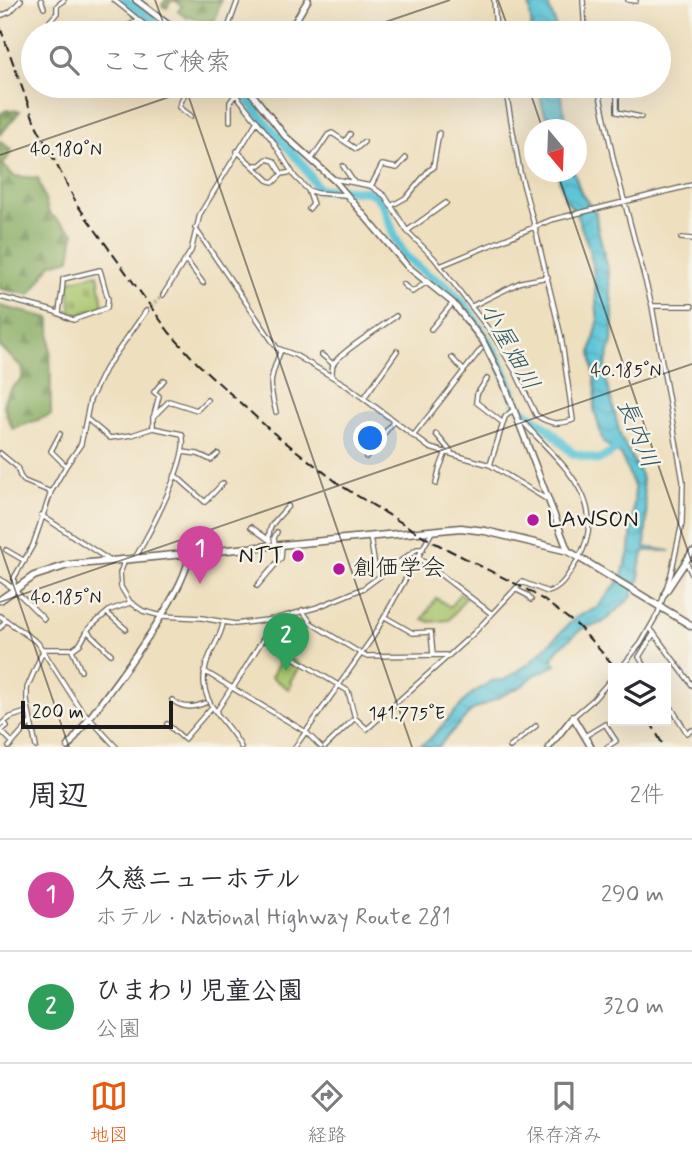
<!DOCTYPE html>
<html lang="ja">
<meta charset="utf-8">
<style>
:root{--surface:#fff;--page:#f7f7f7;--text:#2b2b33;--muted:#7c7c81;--line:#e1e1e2;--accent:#ea580c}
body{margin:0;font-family:Mynerve,"Klee One",sans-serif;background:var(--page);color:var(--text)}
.controls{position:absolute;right:21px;bottom:21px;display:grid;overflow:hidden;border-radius:0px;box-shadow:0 7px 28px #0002}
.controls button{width:63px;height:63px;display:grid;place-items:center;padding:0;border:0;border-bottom:2px solid var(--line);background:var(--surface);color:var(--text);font:35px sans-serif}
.compass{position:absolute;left:524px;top:119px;width:63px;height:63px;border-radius:50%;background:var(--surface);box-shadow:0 7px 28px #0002;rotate:161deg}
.scale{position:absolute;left:21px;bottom:18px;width:152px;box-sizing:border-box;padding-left:7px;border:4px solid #1c1c1c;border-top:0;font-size:19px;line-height:24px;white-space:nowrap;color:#1c1c1c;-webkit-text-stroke:5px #f7f3e8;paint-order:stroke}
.you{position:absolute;left:371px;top:439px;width:24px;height:24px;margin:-18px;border:5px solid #fff;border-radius:50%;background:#1a73e8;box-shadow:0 0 0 10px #1a73e833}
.badge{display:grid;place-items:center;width:46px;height:46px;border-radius:50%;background:var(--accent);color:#fff;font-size:23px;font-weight:700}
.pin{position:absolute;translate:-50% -58px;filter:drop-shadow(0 2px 4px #0008)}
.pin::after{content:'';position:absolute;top:37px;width:24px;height:21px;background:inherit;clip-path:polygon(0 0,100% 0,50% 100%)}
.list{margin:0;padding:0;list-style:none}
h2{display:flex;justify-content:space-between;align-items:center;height:91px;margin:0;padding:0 28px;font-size:30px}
h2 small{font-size:23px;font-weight:400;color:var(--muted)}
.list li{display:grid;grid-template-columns:46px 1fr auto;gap:21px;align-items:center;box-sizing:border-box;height:112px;padding:0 28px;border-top:2px solid var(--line)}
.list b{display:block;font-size:26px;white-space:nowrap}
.list p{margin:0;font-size:23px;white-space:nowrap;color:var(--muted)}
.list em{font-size:23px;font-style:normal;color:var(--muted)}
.icon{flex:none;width:38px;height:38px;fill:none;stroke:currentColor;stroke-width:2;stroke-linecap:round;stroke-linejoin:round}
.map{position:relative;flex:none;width:692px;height:747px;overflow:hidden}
.search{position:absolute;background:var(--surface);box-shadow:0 7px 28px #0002;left:21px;right:21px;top:21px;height:77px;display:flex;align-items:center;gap:18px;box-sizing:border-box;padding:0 24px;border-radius:38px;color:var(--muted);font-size:26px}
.sheet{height:315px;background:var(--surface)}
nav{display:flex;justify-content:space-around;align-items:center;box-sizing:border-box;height:98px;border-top:2px solid var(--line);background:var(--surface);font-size:19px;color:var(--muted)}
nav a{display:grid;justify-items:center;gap:4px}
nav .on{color:var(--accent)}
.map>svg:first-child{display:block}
.forest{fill:url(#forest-firs);stroke:#51643e;stroke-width:2}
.cemetery{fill:url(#cemetery-stones);stroke:#627145;stroke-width:2}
.park{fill:#a9c66e;stroke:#627145;stroke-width:2}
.water{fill:url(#water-waves);stroke:#3c707a;stroke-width:2}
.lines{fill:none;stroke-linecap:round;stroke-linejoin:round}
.river{stroke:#5bc4d7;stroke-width:9}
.minor-tunnel{stroke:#c4b89e;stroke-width:3.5;stroke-dasharray:3.5 2;stroke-linecap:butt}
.minor-casing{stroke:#666055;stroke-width:6}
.tertiary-casing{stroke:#666055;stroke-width:8}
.trunk-casing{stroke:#666055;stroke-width:9}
.minor{stroke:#fff;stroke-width:3.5}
.tertiary{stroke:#fff;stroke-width:5}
.trunk{stroke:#fff;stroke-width:6}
.rail{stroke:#1c1c1c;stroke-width:2;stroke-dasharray:10 5;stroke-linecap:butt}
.ticks{fill:none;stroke:#1c1c1c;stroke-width:2;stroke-opacity:0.45}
.poi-dot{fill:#b5179e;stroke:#f7f3e8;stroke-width:2.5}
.labels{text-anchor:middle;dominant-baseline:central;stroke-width:5;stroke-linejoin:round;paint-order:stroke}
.poi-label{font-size:23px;fill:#1c1c1c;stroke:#f7f3e8;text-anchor:start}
.water-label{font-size:24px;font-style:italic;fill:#32575d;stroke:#f7f3e8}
.ticks-label{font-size:18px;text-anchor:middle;fill:#1c1c1c;stroke:#f7f3e8;stroke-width:5;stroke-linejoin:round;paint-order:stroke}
</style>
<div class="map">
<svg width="692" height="747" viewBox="0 0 692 747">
<defs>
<pattern id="forest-firs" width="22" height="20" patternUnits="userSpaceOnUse" patternTransform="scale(1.75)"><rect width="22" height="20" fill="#86ab61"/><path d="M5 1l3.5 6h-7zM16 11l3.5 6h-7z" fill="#6d8a4f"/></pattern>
<pattern id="cemetery-stones" width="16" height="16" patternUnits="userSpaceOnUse" patternTransform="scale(1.75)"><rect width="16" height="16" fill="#a9c66e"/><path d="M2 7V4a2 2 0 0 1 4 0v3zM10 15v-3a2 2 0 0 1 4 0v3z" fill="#91aa5f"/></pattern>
<pattern id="water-waves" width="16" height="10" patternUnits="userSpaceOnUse" patternTransform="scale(1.75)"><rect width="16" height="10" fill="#5bc4d7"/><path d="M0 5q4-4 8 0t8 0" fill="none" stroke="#4fa8b8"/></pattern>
</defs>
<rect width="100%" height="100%" fill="#f7f3e8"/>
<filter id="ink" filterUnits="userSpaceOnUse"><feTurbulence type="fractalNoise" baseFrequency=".0143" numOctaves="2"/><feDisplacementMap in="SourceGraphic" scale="14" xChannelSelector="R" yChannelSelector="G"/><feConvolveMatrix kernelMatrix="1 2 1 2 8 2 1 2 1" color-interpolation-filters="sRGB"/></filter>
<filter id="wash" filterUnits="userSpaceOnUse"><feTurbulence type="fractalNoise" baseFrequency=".00686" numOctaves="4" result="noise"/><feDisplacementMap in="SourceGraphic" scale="28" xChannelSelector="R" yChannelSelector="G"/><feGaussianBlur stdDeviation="1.57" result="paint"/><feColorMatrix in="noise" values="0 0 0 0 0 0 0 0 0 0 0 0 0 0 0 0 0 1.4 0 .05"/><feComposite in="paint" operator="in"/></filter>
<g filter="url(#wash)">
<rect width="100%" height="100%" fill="#eedfbe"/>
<path class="forest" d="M165,0H221L215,20C205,24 200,21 191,16L187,18L178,11L182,6L176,1H170L167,8L162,6Z
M7,110L20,111L0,135V114Z
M0,141L12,150L3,165L14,176L38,178L49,213L74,233L70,259L51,264L30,295L0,289Z
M0,306L50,318L51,415L13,429C0,403 0,396 22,379L23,368L0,347Z"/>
<path class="cemetery" d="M98,274L103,306L72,317L68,281Z"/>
<path class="park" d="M460,593L466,597L449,620L430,622L423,619L436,598L450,607Z
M284,655L300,665L290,682L292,684L289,689L271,677Z"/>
<path class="water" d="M529,0H550L548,4L555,23V33H532Z
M539,86H559L568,129H549C548,120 545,113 542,105C541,99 541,92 539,86Z
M557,172H574L581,193L596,213L597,225L607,266L613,312L612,342L605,366L606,379L621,438L641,475L647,514L645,547L671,551H644L639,568L640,578L630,599L602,623L583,628L558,649L552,659L556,665L535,675L522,686L471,711L438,747H418L429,740L470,695L492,681L504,680L530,663L576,617L597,608L621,578L630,549L635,489L621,455L603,442L594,408L596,390L591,352L598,322L593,266L589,248L575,211L565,199Z"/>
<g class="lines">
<path class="river" d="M124,0L173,33
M239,86L262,119L302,163L316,186L321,189L366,191L374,194L383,204L395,238L405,256L428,275L447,286L468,309L498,358L518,406L551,431L572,453L598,460L620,447"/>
</g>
</g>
<g filter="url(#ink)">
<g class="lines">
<path class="minor-tunnel" d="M146,311L163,295"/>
<defs>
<path id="minor" d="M41,0L44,8
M114,0L155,33
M494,0L496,33
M583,0L585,33
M628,0L636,1
M0,16L10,12L21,0
M50,21L57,13V6L64,0
M107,33C117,26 127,29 138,20
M226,33L238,0
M188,86L179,107L191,116
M229,86L272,140L295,177L308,190L317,193L345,195
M598,86L614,162L652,306L683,481L682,523L671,574L658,613L641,643L621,668
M617,86V112L641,117
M230,121V102L236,94
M346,140L350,134
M237,151L269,181L274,182L282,174L292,172
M311,160L328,135L332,133L356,149L364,142
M255,165H260L267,159L274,161L282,174
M343,166L353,181
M334,179L371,186L385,196L407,231L434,258L493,335L515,371L536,415C549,424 559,425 573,420L561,336L535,228L520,172L505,86
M371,186L382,165L397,168L406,158
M308,190L313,204L309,209
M391,206L407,197L429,170L433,168L439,133
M195,228L277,348L295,355L346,385L430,448L490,465L548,500
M407,231L446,203
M681,238L692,239
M186,260L203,283
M440,266L551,220L692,185
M403,284L412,292L427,282
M163,295L191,251L200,214L257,121
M0,297L53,311L73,320L107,308L108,299L100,270L63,279C63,291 60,301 59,313
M472,306L521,282L548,277
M652,306H692
M431,329L453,303
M322,355L333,364
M452,358L464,371
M332,376C332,373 332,368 333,365C338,353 383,326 396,316
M487,379L477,394L476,402L503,423
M364,398L397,351
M276,412C268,384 270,377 281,350
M154,415L159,396L154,392L164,380
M87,419L110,438L132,435L153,428L182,434C191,456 148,536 135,558
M153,428V417L169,401L197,410L207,400
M60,434L51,451L66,466
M436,434L451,452
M413,436L481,349
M182,452L198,454L211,460L218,454
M0,453L17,467L20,476L24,481L51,492
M366,457L394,421
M490,465L505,417L513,410
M175,475L205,502L223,483
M436,484L439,470L446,452
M41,515L109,560
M251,527L269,540
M370,537L375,566
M270,541C265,526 279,518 288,506
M275,544L274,538L277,532
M6,550L25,561
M419,558L492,614
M125,560L120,573L121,587L130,602L143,611L162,616L202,618L235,624L275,619L318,607L364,588L417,549H423
M686,561L692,575
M0,579L14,589L44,619
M257,586L281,558L282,545
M14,589V578L33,545L51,492L66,466L81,444L90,400L105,369L146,311
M515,589L527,595L531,600
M302,610L311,623L365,656L446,655
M107,613L126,629
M0,616L38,643L79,707L116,747
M385,617L413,633L431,632L433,655
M223,624C220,640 208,653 205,670C198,704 228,721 241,747
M0,628L6,620
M650,628L692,685
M87,631L111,654
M263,639L348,691L355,718L367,729L474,633L522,582L548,592C563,588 569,573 577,561C613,503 560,463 524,423L518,422
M43,649H73L80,644L89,628L110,610L130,603
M72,650L81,671
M646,668L639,657L654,633
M204,671L306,732L321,747
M233,688L274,621
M666,699L687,733L692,730
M172,700C183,709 193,708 205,703
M216,712L232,687
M573,717L594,699L613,677
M4,722L7,726L1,731L13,743
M167,724L184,739L211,708
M0,725L11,717L29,711
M585,736L605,724L616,741L607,747
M9,747L31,722
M36,747L27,701V688L43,651
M295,747L373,637L432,532
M325,747L355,718
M510,747L536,726"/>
<path id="tertiary" d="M136,0L179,33
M288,33L308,0
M246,86L285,136L335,181L407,266L453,303L483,341L503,381L568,551
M665,593L692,552
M68,747C95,709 188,594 189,554
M549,747L573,717L591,747"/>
<path id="trunk" d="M0,600L34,576L68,565L461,528L485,531L568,551L692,626"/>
</defs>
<use href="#minor" class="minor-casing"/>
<use href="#tertiary" class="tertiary-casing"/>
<use href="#trunk" class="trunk-casing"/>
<use href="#minor" class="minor"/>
<use href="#tertiary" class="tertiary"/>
<use href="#trunk" class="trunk"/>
<path class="rail" d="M0,27L35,123L78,206L169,332L197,363L271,431L343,487L433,542L526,589L545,601L578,626L616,668
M650,721L664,747"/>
</g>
</g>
<path class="ticks" d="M155,0L167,33M498,0L510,33M353,33L450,0M185,86L412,747M528,86L543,130M0,155L201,86M557,172L692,563M0,546L69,747M0,602L692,364"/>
<g class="poi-dot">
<circle cx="533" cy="520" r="7"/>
<circle cx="298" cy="556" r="7"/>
<circle cx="339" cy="569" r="7"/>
</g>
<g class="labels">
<g class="poi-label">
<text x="547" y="520">LAWSON</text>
<text x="284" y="556" text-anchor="end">NTT</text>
<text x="353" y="569">創価学会</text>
</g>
<g class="water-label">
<text transform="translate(509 347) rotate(61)">小屋畑川</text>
<text transform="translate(637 434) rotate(68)">長内川</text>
</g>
</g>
<g class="ticks-label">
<text x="66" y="155">40.180°N</text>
<text x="626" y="376">40.185°N</text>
<text x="66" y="603">40.185°N</text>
<text x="407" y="719">141.775°E</text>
</g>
</svg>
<div class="controls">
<button><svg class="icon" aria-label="layers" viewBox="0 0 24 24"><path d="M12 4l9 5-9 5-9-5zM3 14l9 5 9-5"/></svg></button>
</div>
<svg class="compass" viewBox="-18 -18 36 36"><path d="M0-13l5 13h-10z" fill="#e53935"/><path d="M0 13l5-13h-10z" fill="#7c7c81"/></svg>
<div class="scale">200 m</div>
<div class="you"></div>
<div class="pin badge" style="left:200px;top:584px;background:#d1479c">1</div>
<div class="pin badge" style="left:286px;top:671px;background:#2e9e5b">2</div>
<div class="search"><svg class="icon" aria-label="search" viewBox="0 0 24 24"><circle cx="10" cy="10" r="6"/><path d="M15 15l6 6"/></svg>ここで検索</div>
</div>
<section class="sheet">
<h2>周辺<small>2件</small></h2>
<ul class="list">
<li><span class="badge" style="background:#d1479c">1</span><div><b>久慈ニューホテル</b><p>ホテル · National Highway Route 281</p></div><em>290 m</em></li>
<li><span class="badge" style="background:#2e9e5b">2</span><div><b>ひまわり児童公園</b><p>公園</p></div><em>320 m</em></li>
</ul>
</section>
<nav>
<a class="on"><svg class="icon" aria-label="map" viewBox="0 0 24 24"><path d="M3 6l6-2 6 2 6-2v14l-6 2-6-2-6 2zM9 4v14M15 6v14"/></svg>地図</a>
<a><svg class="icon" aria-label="directions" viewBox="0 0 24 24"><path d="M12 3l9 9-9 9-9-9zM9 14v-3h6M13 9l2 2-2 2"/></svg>経路</a>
<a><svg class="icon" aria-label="saved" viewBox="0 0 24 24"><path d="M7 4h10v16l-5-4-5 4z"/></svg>保存済み</a>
</nav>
